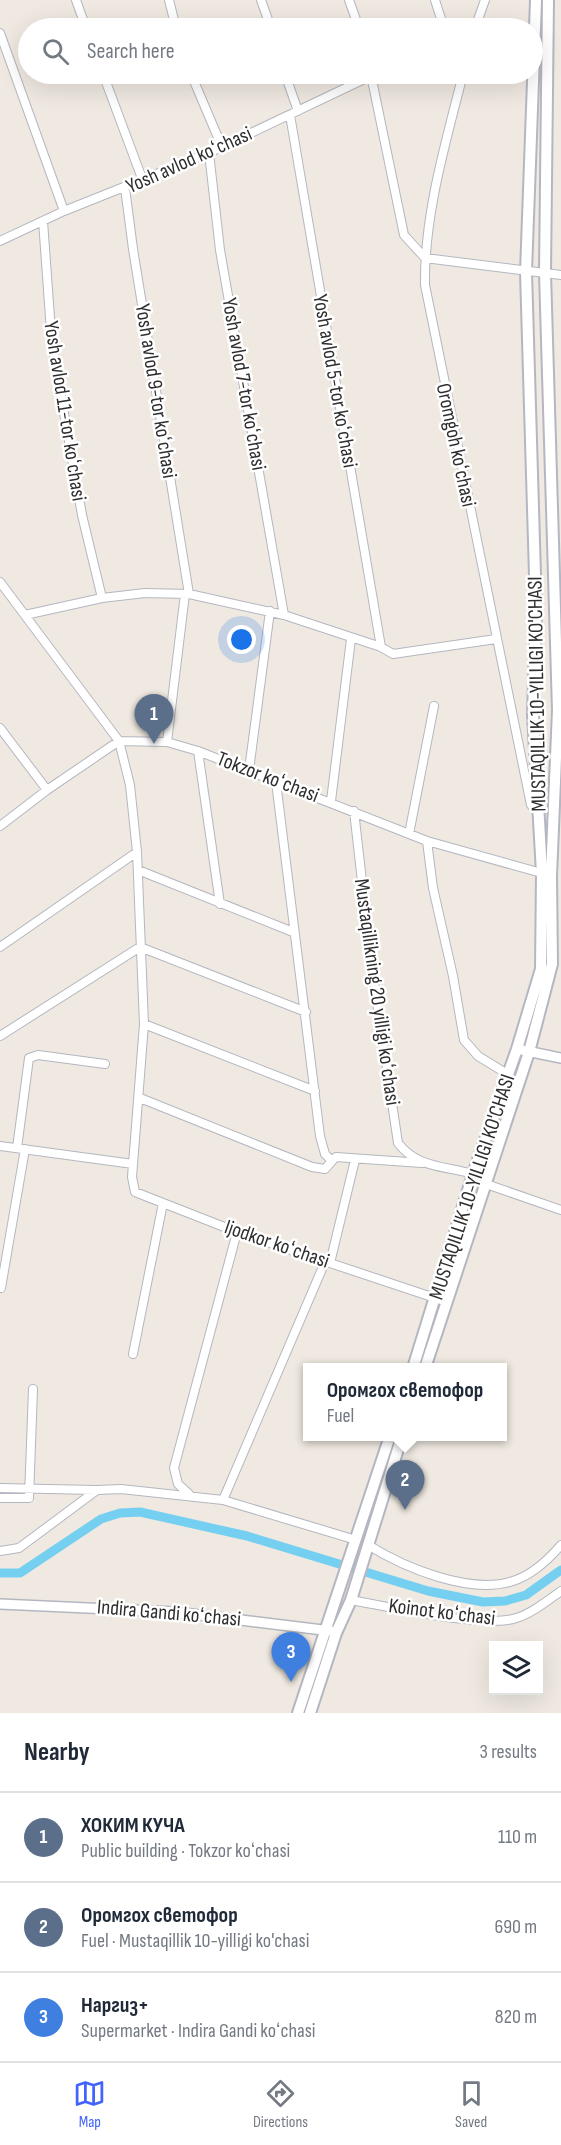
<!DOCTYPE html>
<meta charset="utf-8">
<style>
:root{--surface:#fff;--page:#f6f6f7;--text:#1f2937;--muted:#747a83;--line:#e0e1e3;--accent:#4264fb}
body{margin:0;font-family:"Sofia Sans Condensed",sans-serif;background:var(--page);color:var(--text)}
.controls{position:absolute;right:18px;bottom:18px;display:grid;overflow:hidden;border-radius:0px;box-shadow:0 6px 24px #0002}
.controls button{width:54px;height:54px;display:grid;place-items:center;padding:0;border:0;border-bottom:2px solid var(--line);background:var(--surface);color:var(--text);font:30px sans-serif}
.you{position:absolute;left:242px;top:640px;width:21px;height:21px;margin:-15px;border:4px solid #fff;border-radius:50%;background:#1a73e8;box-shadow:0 0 0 9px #1a73e833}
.badge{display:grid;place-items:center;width:39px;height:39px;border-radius:50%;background:var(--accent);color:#fff;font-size:20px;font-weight:700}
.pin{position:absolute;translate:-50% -50px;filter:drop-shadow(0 2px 3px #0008)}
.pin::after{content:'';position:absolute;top:32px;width:21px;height:18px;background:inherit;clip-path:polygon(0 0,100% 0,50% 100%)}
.popup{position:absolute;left:303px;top:1363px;width:204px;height:78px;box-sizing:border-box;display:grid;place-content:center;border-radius:0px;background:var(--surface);filter:drop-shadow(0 2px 4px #0005);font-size:20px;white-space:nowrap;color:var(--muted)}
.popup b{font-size:22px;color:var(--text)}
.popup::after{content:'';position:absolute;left:50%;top:100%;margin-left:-12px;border:12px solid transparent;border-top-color:var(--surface)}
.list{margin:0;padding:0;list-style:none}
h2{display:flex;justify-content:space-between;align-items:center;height:78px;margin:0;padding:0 24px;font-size:26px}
h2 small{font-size:20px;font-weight:400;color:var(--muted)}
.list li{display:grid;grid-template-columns:39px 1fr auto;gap:18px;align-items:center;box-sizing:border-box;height:90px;padding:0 24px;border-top:2px solid var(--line)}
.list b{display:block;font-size:22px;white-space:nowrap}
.list p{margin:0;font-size:20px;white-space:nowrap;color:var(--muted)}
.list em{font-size:20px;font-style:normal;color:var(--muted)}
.icon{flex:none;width:33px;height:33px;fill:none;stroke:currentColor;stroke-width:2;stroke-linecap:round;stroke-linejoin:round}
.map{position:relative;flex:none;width:561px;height:1713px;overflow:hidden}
.search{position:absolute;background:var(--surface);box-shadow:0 6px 24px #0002;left:18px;right:18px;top:18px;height:66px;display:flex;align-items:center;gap:15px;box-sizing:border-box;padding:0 21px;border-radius:33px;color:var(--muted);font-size:22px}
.sheet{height:348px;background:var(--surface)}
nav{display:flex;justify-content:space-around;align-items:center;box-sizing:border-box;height:84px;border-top:2px solid var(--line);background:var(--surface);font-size:16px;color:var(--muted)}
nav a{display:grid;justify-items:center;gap:3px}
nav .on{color:var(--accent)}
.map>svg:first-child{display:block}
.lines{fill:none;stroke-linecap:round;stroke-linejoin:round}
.canal{stroke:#75cff0;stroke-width:9}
.minor-casing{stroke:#b4b7c1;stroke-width:10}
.tertiary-casing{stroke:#b4b7c1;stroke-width:12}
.secondary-casing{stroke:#b4b7c1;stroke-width:14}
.minor{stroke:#fff;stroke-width:8}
.tertiary{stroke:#fff;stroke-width:9}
.secondary{stroke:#fff;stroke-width:10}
.labels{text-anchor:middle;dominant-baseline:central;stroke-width:5;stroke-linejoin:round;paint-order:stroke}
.street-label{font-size:21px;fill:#2e2e2e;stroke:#fff}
</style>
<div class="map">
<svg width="561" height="1713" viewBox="0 0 561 1713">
<rect width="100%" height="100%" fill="#efe9e1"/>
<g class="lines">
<path class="canal" d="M0,1573H20L101,1519L120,1513L140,1512L247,1536L428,1591L483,1602L505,1601L526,1595L561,1570"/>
<defs>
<path id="minor" d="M76,0L86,28
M169,0L176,28
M261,0L271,28
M349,0L359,28
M435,0L444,28
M475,28L485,0
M0,33L64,211
M103,74L143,181
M191,74L222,147
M285,74L298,111
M463,74C446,142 424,214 425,285L531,805L539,813
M371,75L404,235L425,258L561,275
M290,115L381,647
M209,153L220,250L284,615
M125,188L133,249L189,594
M43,221L52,345L82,515L102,598
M0,241L64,211L209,153L375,74
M0,582L119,741L130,785L137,852L144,1024L132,1177L135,1192L237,1232L447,1302
M25,615L102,598L145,593L189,594L284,615L381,647L393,654L496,639
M0,728L47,790
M167,742L185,594
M198,751L220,904
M249,770L270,611
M276,782L320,1136L325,1154L332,1161L336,1157L422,1163
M331,801L351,639
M354,811L372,969L398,1143C417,1168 445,1166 473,1174
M0,826L47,790L119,741L167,742L198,751L427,841L545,874
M409,834L434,706
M427,841L433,888L453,976L464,1040L478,1056L509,1075
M138,870L293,932
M0,947L137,852
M144,1024L315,1091
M0,1036L140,947L306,1012
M140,1098L312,1167L325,1169L332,1161
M0,1146L133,1164
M17,1148L29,1058L38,1055L105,1064
M486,1184L561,1210
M330,1263L355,1160
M1,1288L25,1149
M133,1354L163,1203
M0,1488L96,1490
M189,1494L178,1484L174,1468L237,1232
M0,1498H29L33,1389
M223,1500L325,1262
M368,1545C405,1568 470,1595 513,1581C532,1575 549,1559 561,1545
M0,1551L19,1548L97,1490L121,1489L223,1500L356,1540
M351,1600C390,1607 477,1627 513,1619C530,1615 547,1601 561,1591"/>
<path id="tertiary" d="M517,1049L561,1058
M0,1604L175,1612L331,1631"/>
<path id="secondary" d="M413,1368L473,1174L517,1049L541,969L542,873L533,715L536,609L526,272L536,0
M425,1368L529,1052L552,964L551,876L558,710L545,273L548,0
M298,1713L390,1436
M310,1713L336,1633L351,1600L402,1436"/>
</defs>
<use href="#minor" class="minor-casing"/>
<use href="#tertiary" class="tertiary-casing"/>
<use href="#secondary" class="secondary-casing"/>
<use href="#minor" class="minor"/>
<use href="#tertiary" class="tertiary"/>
<use href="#secondary" class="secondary"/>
</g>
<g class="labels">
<g class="street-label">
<text transform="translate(189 160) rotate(-24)">Yosh avlod koʻchasi</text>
<text transform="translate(335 381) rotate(80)">Yosh avlod 5-tor koʻchasi</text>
<text transform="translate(244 384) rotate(80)">Yosh avlod 7-tor koʻchasi</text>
<text transform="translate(156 391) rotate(81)">Yosh avlod 9-tor koʻchasi</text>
<text transform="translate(65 411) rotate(81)">Yosh avlod 11-tor koʻchasi</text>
<text transform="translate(456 445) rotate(78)">Oromgoh koʻchasi</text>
<text transform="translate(537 694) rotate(-91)">MUSTAQILLIK 10-YILLIGI KO'CHASI</text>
<text transform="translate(268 777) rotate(21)">Tokzor koʻchasi</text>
<text transform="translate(377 992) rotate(82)">Mustaqillikning 20 yilligi koʻchasi</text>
<text transform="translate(472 1187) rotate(-72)">MUSTAQILLIK 10-YILLIGI KO'CHASI</text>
<text transform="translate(277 1244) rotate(19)">Ijodkor koʻchasi</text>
<text transform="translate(442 1612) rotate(7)">Koinot koʻchasi</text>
<text transform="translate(169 1613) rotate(5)">Indira Gandi koʻchasi</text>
</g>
</g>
</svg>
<div class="controls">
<button><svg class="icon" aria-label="layers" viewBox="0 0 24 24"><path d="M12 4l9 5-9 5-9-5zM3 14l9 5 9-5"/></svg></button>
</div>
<div class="you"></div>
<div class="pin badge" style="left:154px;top:744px;background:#5c6f8a">1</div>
<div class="pin badge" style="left:405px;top:1510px;background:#5c6f8a">2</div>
<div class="popup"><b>Оромгох светофор</b>Fuel</div>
<div class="pin badge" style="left:291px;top:1682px;background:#3f7fe0">3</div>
<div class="search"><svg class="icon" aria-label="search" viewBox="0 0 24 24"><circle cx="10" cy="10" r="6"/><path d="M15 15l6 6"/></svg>Search here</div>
</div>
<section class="sheet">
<h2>Nearby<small>3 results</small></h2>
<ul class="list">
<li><span class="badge" style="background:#5c6f8a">1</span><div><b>ХОКИМ КУЧА</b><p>Public building · Tokzor koʻchasi</p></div><em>110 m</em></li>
<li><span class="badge" style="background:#5c6f8a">2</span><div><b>Оромгох светофор</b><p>Fuel · Mustaqillik 10-yilligi ko'chasi</p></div><em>690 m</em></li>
<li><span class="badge" style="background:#3f7fe0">3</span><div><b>Наргиз+</b><p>Supermarket · Indira Gandi koʻchasi</p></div><em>820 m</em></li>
</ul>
</section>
<nav>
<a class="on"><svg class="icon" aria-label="map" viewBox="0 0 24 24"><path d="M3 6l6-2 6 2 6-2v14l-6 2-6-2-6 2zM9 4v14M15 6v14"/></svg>Map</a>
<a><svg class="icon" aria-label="directions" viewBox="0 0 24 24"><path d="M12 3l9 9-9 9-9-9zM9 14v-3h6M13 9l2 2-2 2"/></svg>Directions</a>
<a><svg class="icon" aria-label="saved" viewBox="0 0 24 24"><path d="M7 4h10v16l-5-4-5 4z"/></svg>Saved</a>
</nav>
